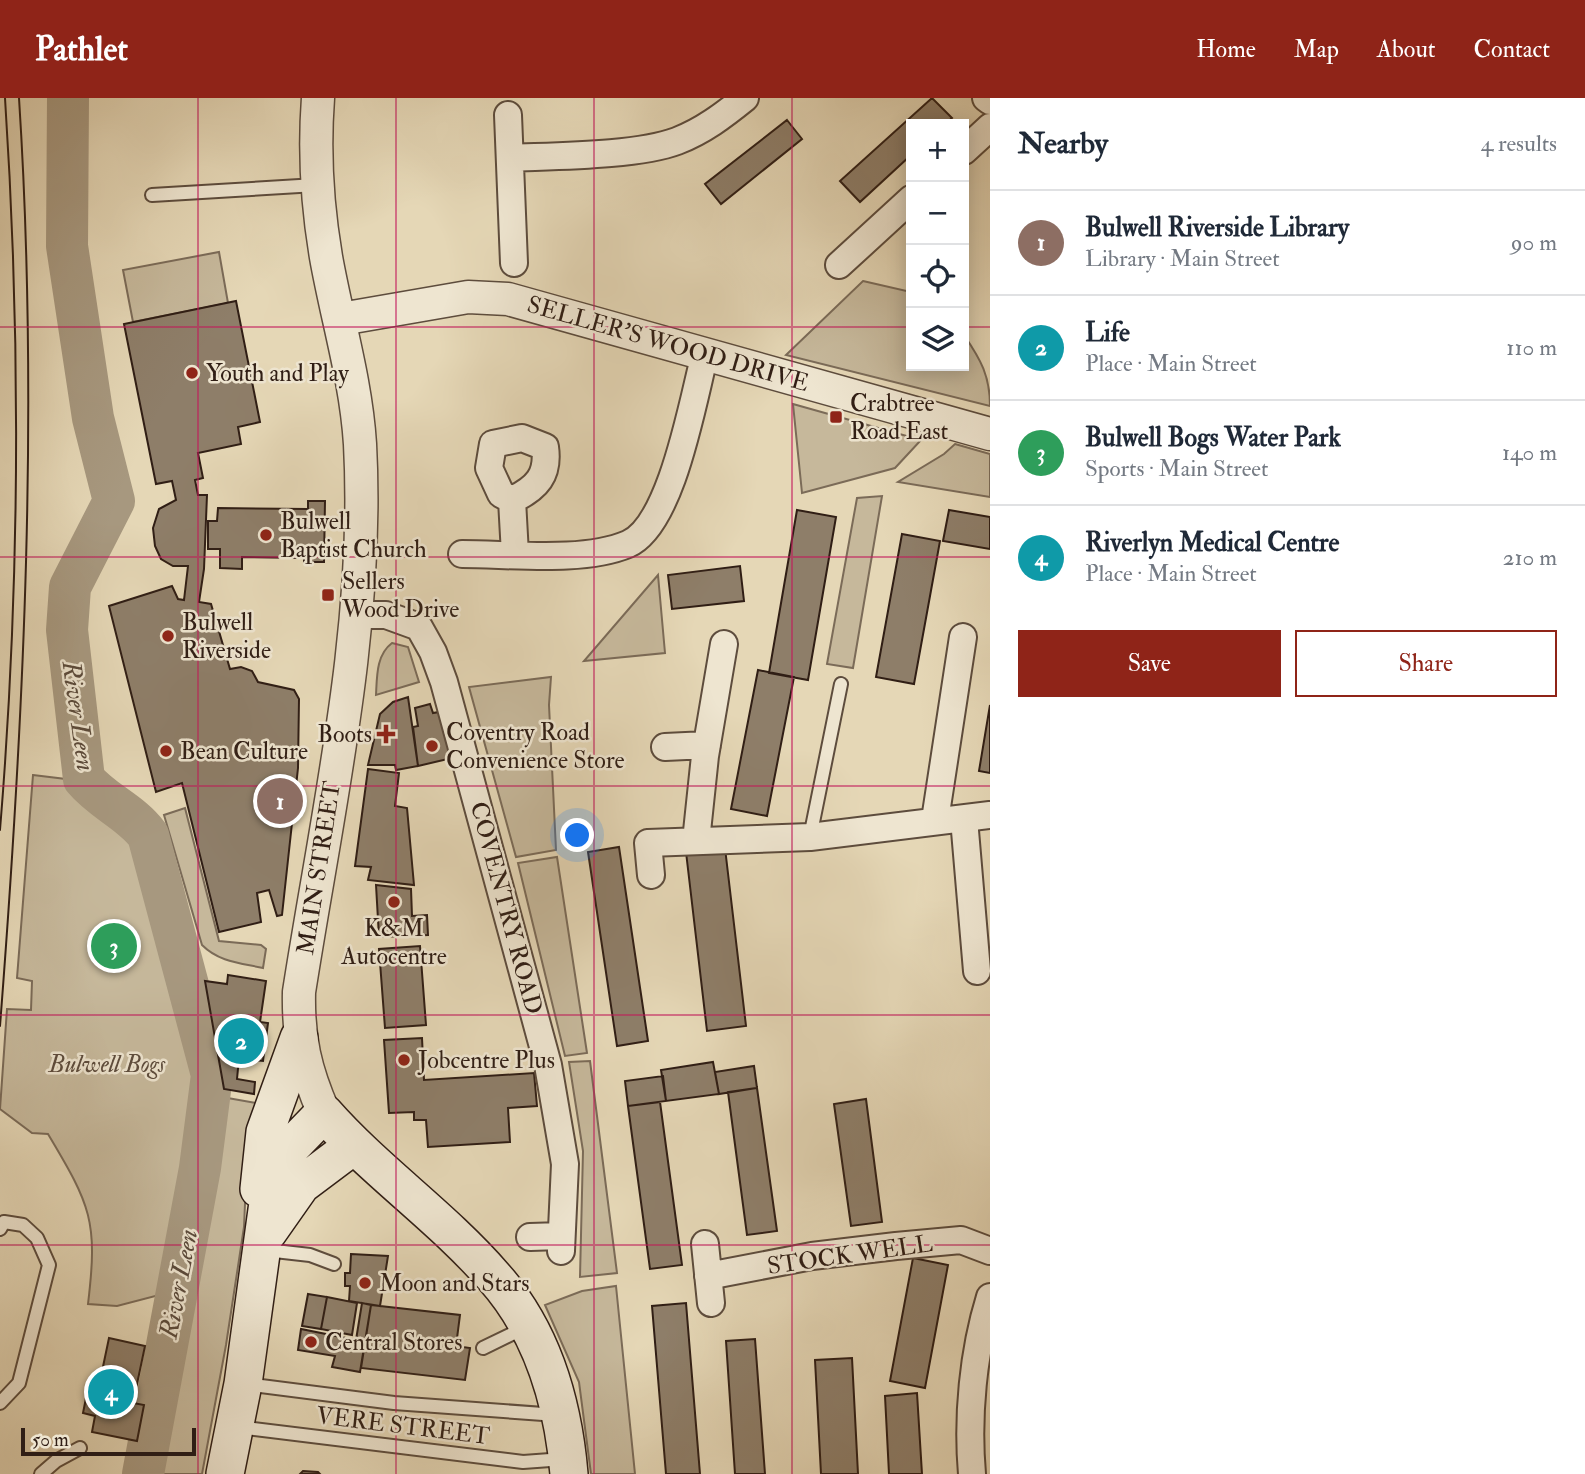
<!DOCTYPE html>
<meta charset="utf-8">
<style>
:root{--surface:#fff;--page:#f2f2f3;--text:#1f2937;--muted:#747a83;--line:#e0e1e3;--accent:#8f2418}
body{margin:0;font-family:"IM FELL Double Pica",serif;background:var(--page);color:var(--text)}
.controls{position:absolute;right:21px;top:21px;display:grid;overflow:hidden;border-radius:0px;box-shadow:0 4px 18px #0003}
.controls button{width:63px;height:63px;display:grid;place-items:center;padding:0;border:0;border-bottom:2px solid var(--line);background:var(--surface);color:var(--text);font:35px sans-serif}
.scale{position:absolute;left:21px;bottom:18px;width:175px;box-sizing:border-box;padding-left:7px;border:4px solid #301e15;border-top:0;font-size:19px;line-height:24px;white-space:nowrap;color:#301e15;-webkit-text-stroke:5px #eee5d0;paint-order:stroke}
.you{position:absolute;left:578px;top:738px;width:24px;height:24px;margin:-18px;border:5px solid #fff;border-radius:50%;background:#1a73e8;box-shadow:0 0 0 10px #1a73e833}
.badge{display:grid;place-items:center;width:46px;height:46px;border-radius:50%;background:var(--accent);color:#fff;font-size:23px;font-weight:700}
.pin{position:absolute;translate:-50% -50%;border:4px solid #fff;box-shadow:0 2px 7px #0006}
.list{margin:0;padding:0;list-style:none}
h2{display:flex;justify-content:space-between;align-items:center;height:91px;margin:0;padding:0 28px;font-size:30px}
h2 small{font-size:23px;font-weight:400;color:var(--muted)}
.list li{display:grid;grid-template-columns:46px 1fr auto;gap:21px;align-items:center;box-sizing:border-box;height:105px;padding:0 28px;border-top:2px solid var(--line)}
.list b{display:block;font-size:26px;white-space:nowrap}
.list p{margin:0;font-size:23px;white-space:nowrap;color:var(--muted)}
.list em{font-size:23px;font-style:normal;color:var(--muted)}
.actions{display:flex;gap:14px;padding:21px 28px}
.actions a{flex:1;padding:16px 0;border:2px solid var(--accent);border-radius:0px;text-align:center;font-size:24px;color:var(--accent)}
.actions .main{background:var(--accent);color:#fff}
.icon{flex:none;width:38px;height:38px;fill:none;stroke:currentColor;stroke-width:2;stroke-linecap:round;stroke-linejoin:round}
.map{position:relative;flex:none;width:990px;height:1376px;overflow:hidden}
header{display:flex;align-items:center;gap:42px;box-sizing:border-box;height:98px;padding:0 35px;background:var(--accent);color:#fff}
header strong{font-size:33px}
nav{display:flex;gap:38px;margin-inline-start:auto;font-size:24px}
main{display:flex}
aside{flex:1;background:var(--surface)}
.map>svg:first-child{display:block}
.green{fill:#c6b89b;stroke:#7b6b58;stroke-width:2}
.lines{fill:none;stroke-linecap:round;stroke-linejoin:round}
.river{stroke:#a7987f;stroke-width:42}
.building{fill:#8e7e69;stroke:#301e15;stroke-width:2}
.service-casing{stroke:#5d4c3d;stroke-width:16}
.minor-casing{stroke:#5d4c3d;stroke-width:30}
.tertiary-casing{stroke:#5d4c3d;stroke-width:35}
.secondary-casing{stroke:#301e15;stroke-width:40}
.service{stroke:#eee5d0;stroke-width:12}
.minor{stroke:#eee5d0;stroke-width:26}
.tertiary{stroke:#eee5d0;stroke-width:32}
.secondary{stroke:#eee5d0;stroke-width:37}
.tram{stroke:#301e15;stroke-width:2}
.grid{fill:none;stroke:#c2185b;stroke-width:2;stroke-opacity:0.55}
.poi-dot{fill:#8f2418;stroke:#eee5d0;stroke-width:2.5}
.labels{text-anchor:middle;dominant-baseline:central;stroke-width:5;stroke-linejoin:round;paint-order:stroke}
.street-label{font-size:24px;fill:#301e15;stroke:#eee5d0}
.poi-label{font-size:24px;fill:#301e15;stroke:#eee5d0;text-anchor:start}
.park-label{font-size:24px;font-style:italic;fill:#5d4c3d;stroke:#eee5d0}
.water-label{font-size:26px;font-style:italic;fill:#5a493a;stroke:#eee5d0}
</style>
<header>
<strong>Pathlet</strong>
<nav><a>Home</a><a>Map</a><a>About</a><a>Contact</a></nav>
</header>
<main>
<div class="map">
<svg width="990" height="1376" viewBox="0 0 990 1376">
<rect width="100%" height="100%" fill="#e5d7b6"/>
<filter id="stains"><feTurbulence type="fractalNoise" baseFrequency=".00286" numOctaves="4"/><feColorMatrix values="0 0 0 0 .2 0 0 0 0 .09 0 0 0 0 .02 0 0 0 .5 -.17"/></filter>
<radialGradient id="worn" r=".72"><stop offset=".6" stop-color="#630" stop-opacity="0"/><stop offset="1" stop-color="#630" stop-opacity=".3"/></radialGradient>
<path class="green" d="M219,154L228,205L133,224L123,172Z
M863,183L911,194V268H964V237C981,262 990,278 990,308L786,257Z
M793,306L921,342L895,370L802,395Z
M955,346L990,356V399L898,384L944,356Z
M882,398L853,570L827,566L857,400Z
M658,477L665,555L584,563Z
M392,545L408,549L419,584L376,597C377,579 376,557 392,545Z
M551,579L549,607L556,752L516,759L469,589Z
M33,677L74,682L91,707L110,721L140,758L194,939L203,988L167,1195L117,1208L88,1206C98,1123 91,1108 48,1036L32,1035L0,1011L7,911L31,912L32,883L17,880Z
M185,710L219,843L261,847L266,851L263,870C240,865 219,864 202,847L164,717Z
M557,759L587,955L565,958L518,765Z
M590,963L617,1175L580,1179L583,1053L569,964Z
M222,999L256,1005L247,1059L244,1129L226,1247L202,1376H151L202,1119Z
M616,1188L635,1376H591L579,1284L545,1207L582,1193Z"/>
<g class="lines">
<path class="river" d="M68,0L67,148L93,320L114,403L70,489L67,532L84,681C103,704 130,713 148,737L212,977L200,1070L143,1376"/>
</g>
<path class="building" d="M932,0L952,20L945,26H911V57L860,104L840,83Z
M787,22L802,41L721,106L705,86Z
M236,203L260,324L238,329L241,346L198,355L203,380L195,382L198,397H207L204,471L199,504L211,506L230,571L241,569L252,573L258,584L294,592L299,601L298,670L282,817L277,818L269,792L257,795L261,824L219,834L182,685L156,694L109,508L172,488L178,501L184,502L188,468H173L161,461L155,448L153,430L159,411L176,402L172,383L156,386L124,226Z
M308,403H325L324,464H304V460L242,459V471L220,470V451H208V423H217L218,410L308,411Z
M797,412L836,419L808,582L769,575Z
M949,412L990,419V451L943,443Z
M902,436L940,443L914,586L876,579Z
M740,468L744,503L672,511L668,477Z
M758,572L794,579L767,718L731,711Z
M408,599L418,668L396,672L395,667H368L380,616L393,604Z
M430,606L433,615L439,614L452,660L418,668L413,629L418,628L415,610Z
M990,607V675L979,673Z
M368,671L399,675L395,708L407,710L414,787L368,782L371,769L355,768Z
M619,749L648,943L617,948L588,754Z
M725,750L746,928L707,933L686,754Z
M376,787L411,791L412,818L427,817L428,837L379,839Z
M420,848L426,927L385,930L379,851Z
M228,877L266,883L260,924L268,925L263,963L239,960L237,981L255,984L254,996L224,991L205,883L227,886Z
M422,940L424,982L534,975L537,1008L508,1010L510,1044L428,1049L426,1022H414V1014L389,1015L384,942Z
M713,964L719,996L666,1003L661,972Z
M754,968L757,990L719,996L715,974Z
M663,978L666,1003L628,1008L625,983Z
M757,990L777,1133L747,1137L728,994Z
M866,1001L882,1124L851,1128L834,1006Z
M660,1004L682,1167L650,1171L628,1008Z
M351,1156L388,1158L380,1208L349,1203L350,1188H345V1175H350Z
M913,1160L948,1167L925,1290L890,1283Z
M308,1196L327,1199L321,1231L302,1228Z
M327,1199L357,1205L352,1237L321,1231Z
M362,1205L371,1207L360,1274L332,1269L335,1258L298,1252L301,1231L356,1242Z
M686,1205L700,1376H666L652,1208Z
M371,1207L460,1217L456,1248L470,1250L465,1282L361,1270Z
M109,1240L145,1248L133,1305L144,1307L137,1343L92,1334L95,1318L83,1315L90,1280L100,1283Z
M755,1241L765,1376H735L726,1243Z
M852,1260L858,1376H821L815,1262Z
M917,1295L922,1376H889L885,1298Z
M303,1373L318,1374L320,1376H300Z"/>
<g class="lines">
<defs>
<path id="service" d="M152,97L316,87
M810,739L841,586
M0,1131L4,1124L23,1127L37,1140L49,1167L19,1285L0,1305
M266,1152L310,1157L334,1166
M483,1250L524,1230
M245,1286L394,1305L557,1317
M238,1329L523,1364L564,1361
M41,1376L56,1363L80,1350"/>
<path id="minor" d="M986,0L990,3
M508,17L514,165
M964,53L990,29
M510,60C554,58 637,58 677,43C703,33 724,17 745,0
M839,167L911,101
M522,340L545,349C549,377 537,390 512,402L501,396L489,370L493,346Z
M512,402L515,456
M462,456C511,456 583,465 628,446C672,427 693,301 705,256
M357,517H386L419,529L433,554L444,584L548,967L565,1066L561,1153
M665,649L707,647
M964,721L977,873
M935,722L963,539
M696,743L705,658L724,546
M651,777L648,745L810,739L990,717
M530,1139L561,1138
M705,1146L711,1205
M708,1178L812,1158L896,1148L961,1142L990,1153
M972,1376C967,1319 973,1254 990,1199"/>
<path id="tertiary" d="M318,0C314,53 317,106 326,159C337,221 356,282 360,346C370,530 327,714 299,894C298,940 305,972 324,1015
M341,221L468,199L508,201L990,336"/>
<path id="secondary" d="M259,1091L265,1034L299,940
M268,1134L301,1087L353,1048
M225,1376L243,1286L271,1083L289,1051L324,1015C376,1074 442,1119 494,1179C542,1233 563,1305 569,1376"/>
</defs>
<use href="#service" class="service-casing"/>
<use href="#minor" class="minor-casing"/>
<use href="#tertiary" class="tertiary-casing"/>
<use href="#secondary" class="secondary-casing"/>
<use href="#service" class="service"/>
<use href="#minor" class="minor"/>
<use href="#tertiary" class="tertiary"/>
<use href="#secondary" class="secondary"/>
<path class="tram" d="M0,732C20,488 21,243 5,0
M0,928C24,619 39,310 19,0"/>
</g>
<path class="grid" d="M198,0V1376M396,0V1376M594,0V1376M792,0V1376M0,229H911M964,229H990M0,459H990M0,688H990M0,917H990M0,1147H990"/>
<g class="poi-dot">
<circle cx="192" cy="275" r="7"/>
<rect x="829" y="312" width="14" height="14" rx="3.5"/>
<circle cx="266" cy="437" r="7"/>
<rect x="321" y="490" width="14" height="14" rx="3.5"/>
<circle cx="168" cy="538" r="7"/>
<path d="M382.5 625.5h7v7h7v7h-7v7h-7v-7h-7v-7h7z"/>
<circle cx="432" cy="648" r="7"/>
<circle cx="166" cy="653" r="7"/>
<circle cx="394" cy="804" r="7"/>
<circle cx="404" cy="962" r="7"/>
<circle cx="365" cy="1185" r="7"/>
<circle cx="311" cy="1244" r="7"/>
</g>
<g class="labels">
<g class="street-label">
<text transform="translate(668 246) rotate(16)">SELLER'S WOOD DRIVE</text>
<text transform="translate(319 770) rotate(-81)">MAIN STREET</text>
<text transform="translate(506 810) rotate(75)">COVENTRY ROAD</text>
<text transform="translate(850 1157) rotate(-8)">STOCK WELL</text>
<text transform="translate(403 1328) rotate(7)">VERE STREET</text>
</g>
<g class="poi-label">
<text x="206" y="275">Youth and Play</text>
<text x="850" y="305">Crabtree<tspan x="850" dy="28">Road East</tspan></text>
<text x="280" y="423">Bulwell<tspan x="280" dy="28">Baptist Church</tspan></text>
<text x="342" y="483">Sellers<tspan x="342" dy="28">Wood Drive</tspan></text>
<text x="182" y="524">Bulwell<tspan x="182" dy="28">Riverside</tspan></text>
<text x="446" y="634">Coventry Road<tspan x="446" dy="28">Convenience Store</tspan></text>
<text x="372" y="636" text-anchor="end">Boots</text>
<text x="180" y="653">Bean Culture</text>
<text x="394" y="830" text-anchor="middle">K&amp;M<tspan x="394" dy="28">Autocentre</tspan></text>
<text x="418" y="962">Jobcentre Plus</text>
<text x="379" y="1185">Moon and Stars</text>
<text x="325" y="1244">Central Stores</text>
</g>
<g class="park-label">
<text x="107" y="966">Bulwell Bogs</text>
</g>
<g class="water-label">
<text transform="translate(78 618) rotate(82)">River Leen</text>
<text transform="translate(179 1186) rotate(-79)">River Leen</text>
</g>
</g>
<rect width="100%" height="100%" filter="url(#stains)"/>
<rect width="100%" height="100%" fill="url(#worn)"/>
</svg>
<div class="controls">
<button>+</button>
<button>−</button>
<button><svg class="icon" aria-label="locate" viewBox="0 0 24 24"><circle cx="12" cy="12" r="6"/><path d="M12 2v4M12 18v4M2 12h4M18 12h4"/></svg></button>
<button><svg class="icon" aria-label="layers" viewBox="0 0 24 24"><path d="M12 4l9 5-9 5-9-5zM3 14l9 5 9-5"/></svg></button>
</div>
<div class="scale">50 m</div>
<div class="you"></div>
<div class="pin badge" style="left:280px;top:703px;background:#8d6e63">1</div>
<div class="pin badge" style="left:241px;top:943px;background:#0f9aa8">2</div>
<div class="pin badge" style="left:114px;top:848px;background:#2e9e5b">3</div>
<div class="pin badge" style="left:111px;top:1294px;background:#0f9aa8">4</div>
</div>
<aside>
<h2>Nearby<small>4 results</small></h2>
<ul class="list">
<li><span class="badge" style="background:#8d6e63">1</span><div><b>Bulwell Riverside Library</b><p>Library · Main Street</p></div><em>90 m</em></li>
<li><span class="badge" style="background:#0f9aa8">2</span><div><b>Life</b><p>Place · Main Street</p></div><em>110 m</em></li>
<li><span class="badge" style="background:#2e9e5b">3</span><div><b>Bulwell Bogs Water Park</b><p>Sports · Main Street</p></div><em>140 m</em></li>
<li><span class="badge" style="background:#0f9aa8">4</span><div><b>Riverlyn Medical Centre</b><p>Place · Main Street</p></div><em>210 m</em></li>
</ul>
<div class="actions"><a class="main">Save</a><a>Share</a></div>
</aside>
</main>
